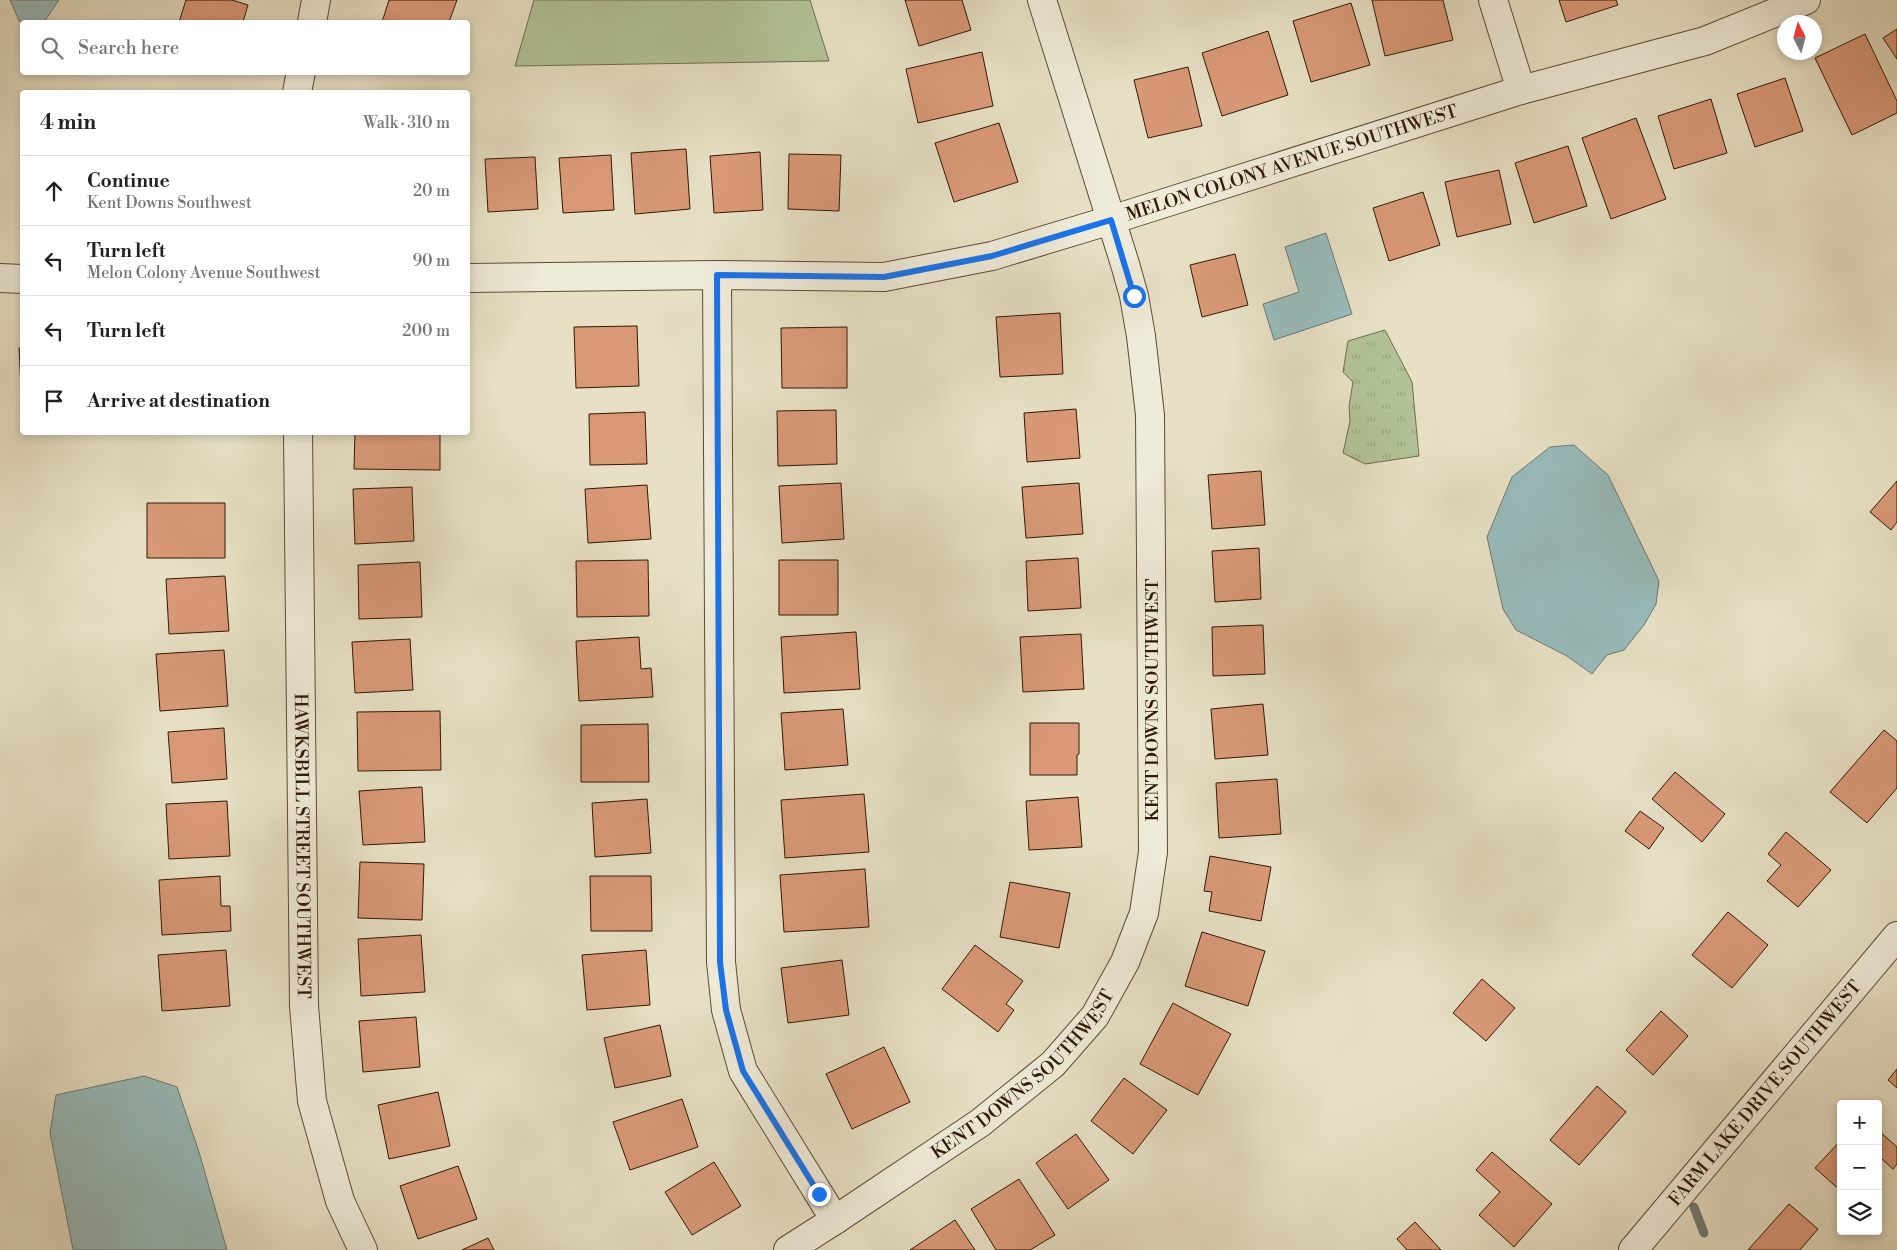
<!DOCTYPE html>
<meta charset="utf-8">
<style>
:root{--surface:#fff;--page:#f6f6f6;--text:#202124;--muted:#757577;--line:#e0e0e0}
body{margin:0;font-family:"Libre Bodoni",serif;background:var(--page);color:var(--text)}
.controls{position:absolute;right:15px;bottom:15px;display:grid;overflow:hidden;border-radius:5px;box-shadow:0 2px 8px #0003}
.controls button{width:45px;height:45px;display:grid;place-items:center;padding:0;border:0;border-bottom:1px solid var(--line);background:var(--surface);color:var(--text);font:25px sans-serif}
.compass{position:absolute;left:1777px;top:15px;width:45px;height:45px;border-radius:50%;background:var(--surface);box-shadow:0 2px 8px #0003;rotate:354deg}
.stop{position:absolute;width:15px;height:15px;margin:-11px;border:4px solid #1a73e8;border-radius:50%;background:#fff}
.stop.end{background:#1a73e8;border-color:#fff;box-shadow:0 1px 5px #0008}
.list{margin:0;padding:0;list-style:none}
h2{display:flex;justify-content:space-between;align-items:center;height:65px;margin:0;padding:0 20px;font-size:21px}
h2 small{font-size:16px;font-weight:400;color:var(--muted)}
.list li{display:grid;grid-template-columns:32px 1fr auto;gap:15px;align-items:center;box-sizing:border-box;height:70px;padding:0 20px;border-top:1px solid var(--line)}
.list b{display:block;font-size:19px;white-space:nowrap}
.list p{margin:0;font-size:16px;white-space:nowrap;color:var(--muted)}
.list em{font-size:16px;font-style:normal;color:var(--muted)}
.icon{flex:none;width:28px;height:28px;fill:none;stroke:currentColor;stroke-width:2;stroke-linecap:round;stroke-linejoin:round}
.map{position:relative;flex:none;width:1897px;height:1250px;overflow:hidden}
.search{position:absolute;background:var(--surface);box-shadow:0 2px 8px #0003;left:20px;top:20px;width:450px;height:55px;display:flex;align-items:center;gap:12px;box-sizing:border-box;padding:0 18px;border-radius:5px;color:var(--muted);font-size:19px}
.panel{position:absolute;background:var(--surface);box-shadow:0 2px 8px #0003;left:20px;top:90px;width:450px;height:345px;border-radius:5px}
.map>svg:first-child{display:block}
.grass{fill:#b2c397;stroke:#716e4e}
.park{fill:url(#park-tufts);stroke:#716e4e}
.water{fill:#98bbbb;stroke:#6e7a72}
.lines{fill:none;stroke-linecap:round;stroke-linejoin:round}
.stream{stroke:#6e7a72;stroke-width:9}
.building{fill:#d99977;stroke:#301904}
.minor-casing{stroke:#5e4b34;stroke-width:30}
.minor{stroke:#efebd9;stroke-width:28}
.route{stroke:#1a73e8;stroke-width:6}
.labels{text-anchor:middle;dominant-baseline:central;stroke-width:4;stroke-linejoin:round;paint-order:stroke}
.street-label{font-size:18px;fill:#301904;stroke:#efebd9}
</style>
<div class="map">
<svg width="1897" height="1250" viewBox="0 0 1897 1250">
<defs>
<pattern id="park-tufts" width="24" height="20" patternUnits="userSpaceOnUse" patternTransform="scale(1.25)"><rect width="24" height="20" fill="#b2c397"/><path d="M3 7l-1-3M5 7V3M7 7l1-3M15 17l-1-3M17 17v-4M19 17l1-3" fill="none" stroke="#99a780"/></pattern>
</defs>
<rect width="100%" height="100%" fill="#e7e0c5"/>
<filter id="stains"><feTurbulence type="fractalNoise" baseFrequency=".004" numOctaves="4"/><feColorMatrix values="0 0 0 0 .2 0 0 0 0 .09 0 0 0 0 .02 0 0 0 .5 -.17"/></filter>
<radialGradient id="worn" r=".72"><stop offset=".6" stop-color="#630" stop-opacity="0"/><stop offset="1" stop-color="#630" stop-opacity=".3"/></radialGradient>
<path class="grass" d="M534,0H810L829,61L515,66Z"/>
<path class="park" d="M1385,330L1412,382L1419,456L1365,464L1343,453L1350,421L1349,406L1353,382L1343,372L1348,341Z"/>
<path class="water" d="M10,0H59L44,22L19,21Z
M1326,233L1352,314L1274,340L1263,304L1299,292L1285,247Z
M1574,445L1608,475L1659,581L1656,604L1644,625L1624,650L1607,655L1592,674L1567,656L1516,630L1503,609L1487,537L1512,477L1550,447Z
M144,1076L177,1087L199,1152L227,1250H73L50,1133L56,1095Z"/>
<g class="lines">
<path class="stream" d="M1694,1207L1704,1233"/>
</g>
<path class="building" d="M186,0H232L248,5L243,22H179Z
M389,0H457L449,22H382Z
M905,0H962L971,30L919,46Z
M1372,0H1443L1453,40L1385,56Z
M1559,0H1616L1618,5L1566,22Z
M1351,3L1370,65L1311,82L1293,21Z
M1897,29V59L1883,38Z
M1268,31L1288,95L1222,116L1202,53Z
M1865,34L1897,101V113L1852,135L1815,58Z
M982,52L993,106L918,123L906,69Z
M1188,67L1202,126L1148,138L1134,80Z
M1785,78L1803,131L1755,147L1737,94Z
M1711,99L1727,153L1674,169L1658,116Z
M1636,118L1666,199L1611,219L1582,138Z
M999,123L1018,182L954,202L935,143Z
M1568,146L1587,206L1534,223L1515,163Z
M686,149L690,209L635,214L631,153Z
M760,152L763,210L714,213L710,156Z
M789,154L841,155L839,211L788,209Z
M611,155L614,210L563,213L559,158Z
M535,157L538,209L488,212L485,159Z
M1499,170L1511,224L1457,237L1445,182Z
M1423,192L1440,245L1389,261L1373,208Z
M1235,254L1248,305L1202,317L1190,265Z
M1060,313L1063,374L1000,377L996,317Z
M637,326L639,386L576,388L574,327Z
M847,327V388H782L781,328Z
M19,348H22V407Z
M1076,409L1080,458L1027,462L1024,413Z
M836,410L837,464L778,466L777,411Z
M645,412L647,464L590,465L589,414Z
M355,432H440V470L354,469Z
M1261,471L1265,525L1212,529L1208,475Z
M1897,481V522L1891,530L1870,512Z
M841,483L844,539L782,543L779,486Z
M1079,483L1083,534L1026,538L1022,487Z
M647,485L651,539L588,543L585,489Z
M412,487L414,541L355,544L353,489Z
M147,503H225V558H147Z
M1259,548L1261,599L1215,602L1212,551Z
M1078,558L1081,608L1028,611L1026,561Z
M648,560L649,616L577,617L576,561Z
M779,560H838V615H779Z
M420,562L422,617L359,619L358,565Z
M225,576L229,631L169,634L166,579Z
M1263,625L1265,674L1213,676L1212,627Z
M856,632L860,689L784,693L781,637Z
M1081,634L1084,689L1023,692L1020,637Z
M639,637L641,669L651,668L653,697L579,701L576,641Z
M410,639L413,690L355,693L352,642Z
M224,650L228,706L160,711L156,654Z
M1263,704L1268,755L1215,759L1211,709Z
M843,709L848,765L785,770L781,713Z
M440,711L441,770L358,771L357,712Z
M1030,723H1079V754L1077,755V775H1030Z
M648,724L649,782H581V725Z
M224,728L227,779L172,783L168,732Z
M1884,730L1897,741V788L1867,823L1830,792Z
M1675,772L1725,814L1702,842L1652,799Z
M1277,779L1281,834L1219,838L1216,783Z
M422,787L425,842L363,845L359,791Z
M864,794L869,852L785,858L781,800Z
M1078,797L1082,847L1029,850L1026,801Z
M647,799L651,853L595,857L592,803Z
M227,801L230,856L169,859L166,804Z
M1640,811L1664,828L1649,849L1625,831Z
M1786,832L1831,870L1798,907L1767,881L1781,865L1768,854Z
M1210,856L1271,867L1261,921L1209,911L1212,892L1204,891Z
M360,862L424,864L422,920L358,918Z
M865,869L869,927L784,932L780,875Z
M220,876L221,906H230L231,931L162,935L159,880Z
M590,876H651L652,931H591Z
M1010,882L1070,893L1059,948L1000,937Z
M1728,912L1768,945L1732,988L1692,955Z
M1202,932L1265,951L1248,1006L1185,986Z
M421,935L425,992L361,996L358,939Z
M975,945L1023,981L1006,1004L1014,1010L998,1032L942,989Z
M226,950L230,1006L162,1011L158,955Z
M646,950L650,1005L587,1010L582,955Z
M842,960L849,1015L788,1023L781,968Z
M1482,979L1515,1008L1486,1041L1453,1013Z
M1173,1003L1231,1034L1198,1095L1140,1064Z
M1661,1011L1688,1036L1653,1075L1626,1050Z
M416,1017L420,1067L363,1072L359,1021Z
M660,1025L671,1076L615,1088L604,1038Z
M884,1047L910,1102L852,1129L826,1074Z
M1897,1069V1088L1888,1080Z
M1124,1078L1167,1110L1133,1154L1091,1121Z
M1597,1086L1626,1112L1579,1165L1550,1140Z
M438,1092L450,1146L389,1159L378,1105Z
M682,1099L698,1147L630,1170L613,1122Z
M1878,1130L1897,1147V1164L1893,1169L1882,1159L1878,1163Z
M1076,1134L1109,1180L1068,1209L1036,1163Z
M1841,1140V1191L1815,1168Z
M1492,1152L1552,1204L1514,1247L1479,1215L1500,1192L1476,1170Z
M714,1162L741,1206L692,1235L665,1192Z
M458,1166L477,1219L418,1239L400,1186Z
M1019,1179L1055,1235L1030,1250H996L971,1209Z
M1789,1204L1818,1229L1800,1250H1748Z
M955,1220L975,1250H910Z
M1415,1222L1441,1250H1407L1397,1239Z
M488,1238L494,1250H462Z"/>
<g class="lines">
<defs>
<g id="minor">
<path d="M1493,0L1521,90"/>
<path d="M312,22L316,0"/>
<path d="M297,92L301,72"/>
<path d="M717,275L721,962L726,1010L743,1071L835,1220"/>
<path d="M0,278L22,279"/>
<path id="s1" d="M468,278L717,275L884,277L992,256L1111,220L1521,90L1705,41L1806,0"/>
<path id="s2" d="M298,432L304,1006L312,1101L340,1201L363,1250"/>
<path id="s3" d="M788,1250L835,1220L980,1123L1053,1064L1095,1016L1125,962L1144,913L1153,852L1150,415L1141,336L1134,296L1125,264L1042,0"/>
<path id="s4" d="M1633,1250L1897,936"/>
</g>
</defs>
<use href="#minor" class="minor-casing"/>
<use href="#minor" class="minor"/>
</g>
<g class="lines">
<path class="route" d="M819,1194L743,1071L726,1010L720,962L717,275L884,277L992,256L1111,220L1134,296"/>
</g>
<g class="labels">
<g class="street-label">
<text stroke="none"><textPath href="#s1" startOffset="840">MELON COLONY AVENUE SOUTHWEST</textPath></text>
<text transform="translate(1152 700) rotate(-90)">KENT DOWNS SOUTHWEST</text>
<text stroke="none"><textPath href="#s2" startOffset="414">HAWKSBILL STREET SOUTHWEST</textPath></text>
<text stroke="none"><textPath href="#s3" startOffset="295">KENT DOWNS SOUTHWEST</textPath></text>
<text stroke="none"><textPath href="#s4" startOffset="205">FARM LAKE DRIVE SOUTHWEST</textPath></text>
</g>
</g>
<rect width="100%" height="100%" filter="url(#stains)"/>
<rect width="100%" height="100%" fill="url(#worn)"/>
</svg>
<div class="controls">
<button>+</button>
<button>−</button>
<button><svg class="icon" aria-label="layers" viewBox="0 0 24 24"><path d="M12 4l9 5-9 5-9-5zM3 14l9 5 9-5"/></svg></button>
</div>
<svg class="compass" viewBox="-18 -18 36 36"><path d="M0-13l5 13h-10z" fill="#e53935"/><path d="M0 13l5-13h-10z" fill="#757577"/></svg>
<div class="stop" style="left:1134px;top:296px"></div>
<div class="stop end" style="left:819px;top:1194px"></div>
<div class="search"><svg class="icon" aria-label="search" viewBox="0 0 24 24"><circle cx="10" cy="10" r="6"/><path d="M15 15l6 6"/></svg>Search here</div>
<section class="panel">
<h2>4 min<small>Walk · 310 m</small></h2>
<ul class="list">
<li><svg class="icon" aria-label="ahead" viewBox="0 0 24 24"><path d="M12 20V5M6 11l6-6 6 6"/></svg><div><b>Continue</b><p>Kent Downs Southwest</p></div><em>20 m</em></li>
<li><svg class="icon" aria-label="left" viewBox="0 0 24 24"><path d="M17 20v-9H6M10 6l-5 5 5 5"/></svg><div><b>Turn left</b><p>Melon Colony Avenue Southwest</p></div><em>90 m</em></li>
<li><svg class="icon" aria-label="left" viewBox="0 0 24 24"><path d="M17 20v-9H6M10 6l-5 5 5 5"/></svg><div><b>Turn left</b></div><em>200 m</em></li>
<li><svg class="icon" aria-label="arrive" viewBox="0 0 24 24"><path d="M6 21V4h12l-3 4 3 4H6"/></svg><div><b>Arrive at destination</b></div></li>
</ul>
</section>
</div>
